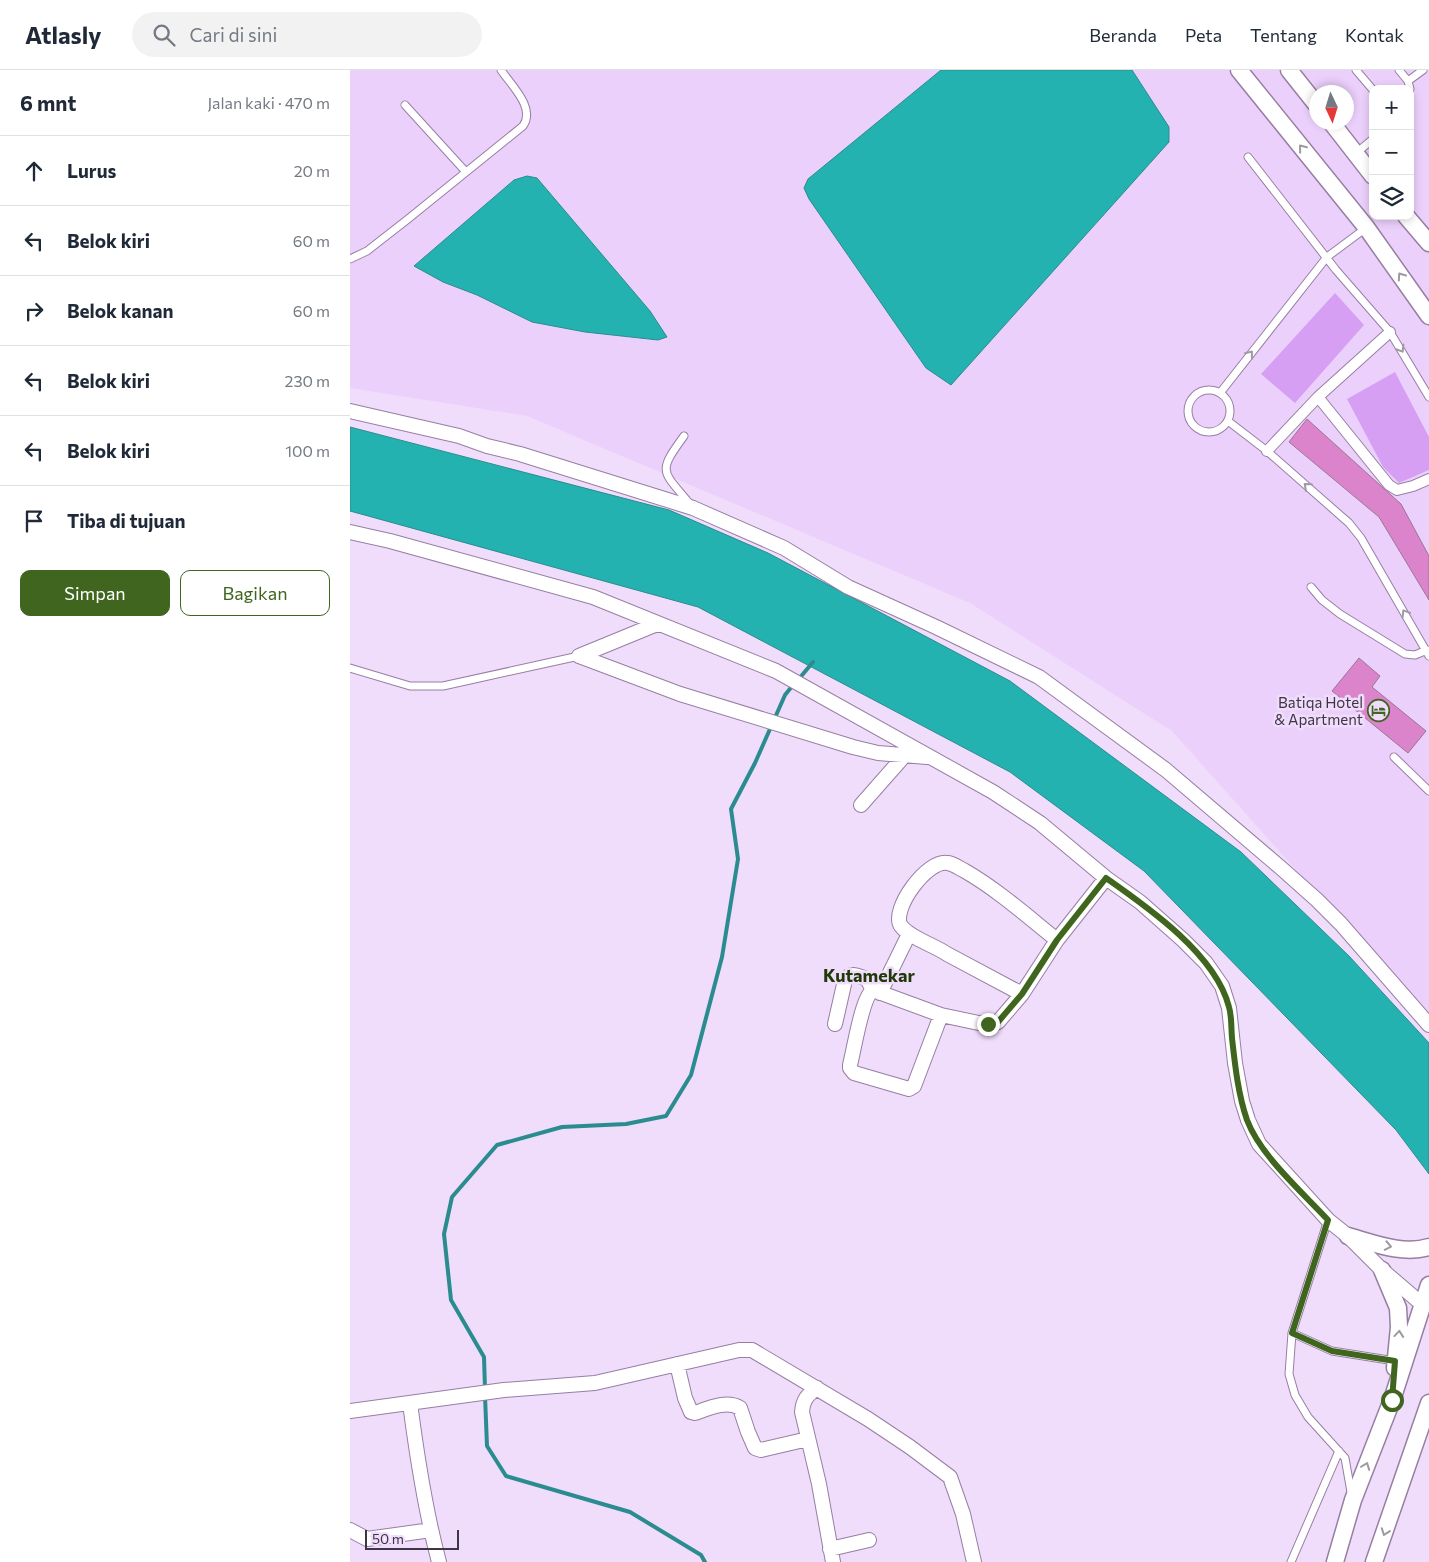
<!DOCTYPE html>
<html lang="id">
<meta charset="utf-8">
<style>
:root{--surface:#fff;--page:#f2f2f3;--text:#1f2937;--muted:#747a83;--line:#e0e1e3;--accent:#3f651f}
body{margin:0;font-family:Commissioner,sans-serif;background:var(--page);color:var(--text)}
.controls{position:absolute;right:15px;top:15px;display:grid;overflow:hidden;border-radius:10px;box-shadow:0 2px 8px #0003}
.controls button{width:45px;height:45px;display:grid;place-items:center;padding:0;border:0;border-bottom:1px solid var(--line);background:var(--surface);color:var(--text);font:25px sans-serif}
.compass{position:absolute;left:959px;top:15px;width:45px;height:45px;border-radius:50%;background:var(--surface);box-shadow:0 2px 8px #0003;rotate:176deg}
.scale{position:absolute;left:15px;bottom:12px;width:94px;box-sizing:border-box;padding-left:5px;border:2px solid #3f3544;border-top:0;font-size:14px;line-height:18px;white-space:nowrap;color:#3f3544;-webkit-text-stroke:4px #f0dcfb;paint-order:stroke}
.stop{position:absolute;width:15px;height:15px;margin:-11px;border:4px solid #3f651f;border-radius:50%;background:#fff}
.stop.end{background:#3f651f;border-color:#fff;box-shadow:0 1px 5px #0008}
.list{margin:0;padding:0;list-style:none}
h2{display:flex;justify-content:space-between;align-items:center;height:65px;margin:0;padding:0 20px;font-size:21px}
h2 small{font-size:16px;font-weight:400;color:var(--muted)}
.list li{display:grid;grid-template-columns:32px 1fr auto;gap:15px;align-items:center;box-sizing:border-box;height:70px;padding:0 20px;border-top:1px solid var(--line)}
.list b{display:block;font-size:19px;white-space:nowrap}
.list em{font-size:16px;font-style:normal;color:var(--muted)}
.actions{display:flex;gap:10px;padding:15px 20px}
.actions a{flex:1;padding:11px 0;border:1px solid var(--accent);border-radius:10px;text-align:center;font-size:18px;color:var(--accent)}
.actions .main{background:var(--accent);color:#fff}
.icon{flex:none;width:28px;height:28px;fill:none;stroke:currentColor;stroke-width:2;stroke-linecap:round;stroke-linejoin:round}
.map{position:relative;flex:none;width:1079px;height:1492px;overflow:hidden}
header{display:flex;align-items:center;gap:30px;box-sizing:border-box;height:70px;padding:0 25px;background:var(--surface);border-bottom:1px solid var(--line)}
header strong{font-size:24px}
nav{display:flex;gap:28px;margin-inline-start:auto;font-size:18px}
.search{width:350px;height:45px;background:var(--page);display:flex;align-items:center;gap:12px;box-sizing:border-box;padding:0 18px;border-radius:28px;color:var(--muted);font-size:19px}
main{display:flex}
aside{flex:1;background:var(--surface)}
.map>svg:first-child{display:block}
.built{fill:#ecd0fc;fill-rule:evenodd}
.green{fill:#d69ff4}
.water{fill:#23b2b0;stroke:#2b8c90}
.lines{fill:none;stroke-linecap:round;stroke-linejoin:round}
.stream{stroke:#2b8c90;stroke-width:4}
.building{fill:#db84cc;stroke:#997793}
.service-casing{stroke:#967fa2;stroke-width:9}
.pedestrian-casing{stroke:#967fa2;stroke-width:12}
.minor-casing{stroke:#967fa2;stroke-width:16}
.tertiary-casing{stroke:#967fa2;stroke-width:19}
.service{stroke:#fff;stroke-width:7}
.pedestrian{stroke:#fff;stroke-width:10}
.minor{stroke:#fff;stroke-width:14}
.tertiary{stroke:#fff;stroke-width:16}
.oneway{stroke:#9f9aa2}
.route{stroke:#3f651f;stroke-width:6}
.labels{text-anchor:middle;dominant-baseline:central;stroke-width:5;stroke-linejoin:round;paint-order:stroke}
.poi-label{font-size:15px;fill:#3f3544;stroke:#f0dcfb;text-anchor:end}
.quarter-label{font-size:18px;font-weight:bold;fill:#203908;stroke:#f0dcfb}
</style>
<header>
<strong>Atlasly</strong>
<div class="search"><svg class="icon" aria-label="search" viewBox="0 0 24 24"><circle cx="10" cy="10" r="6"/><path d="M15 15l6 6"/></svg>Cari di sini</div>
<nav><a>Beranda</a><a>Peta</a><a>Tentang</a><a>Kontak</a></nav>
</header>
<main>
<aside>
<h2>6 mnt<small>Jalan kaki · 470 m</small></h2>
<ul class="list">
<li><svg class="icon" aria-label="ahead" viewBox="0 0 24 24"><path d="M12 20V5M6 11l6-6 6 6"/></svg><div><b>Lurus</b></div><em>20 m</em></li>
<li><svg class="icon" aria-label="left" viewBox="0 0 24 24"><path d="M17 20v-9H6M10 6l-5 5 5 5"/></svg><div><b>Belok kiri</b></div><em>60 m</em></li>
<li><svg class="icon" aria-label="right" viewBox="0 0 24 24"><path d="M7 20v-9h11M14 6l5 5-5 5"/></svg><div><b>Belok kanan</b></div><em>60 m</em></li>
<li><svg class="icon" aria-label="left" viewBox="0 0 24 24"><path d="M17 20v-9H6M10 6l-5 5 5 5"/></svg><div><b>Belok kiri</b></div><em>230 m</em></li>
<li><svg class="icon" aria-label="left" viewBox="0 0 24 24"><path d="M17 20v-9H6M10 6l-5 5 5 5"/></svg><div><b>Belok kiri</b></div><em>100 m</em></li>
<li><svg class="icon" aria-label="arrive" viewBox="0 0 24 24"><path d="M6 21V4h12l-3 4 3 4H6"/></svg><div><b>Tiba di tujuan</b></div></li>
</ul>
<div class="actions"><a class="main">Simpan</a><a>Bagikan</a></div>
</aside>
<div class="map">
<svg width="1079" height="1492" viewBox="0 0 1079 1492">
<rect width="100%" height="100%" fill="#f0dcfb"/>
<path class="built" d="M0,0H1079V949L822,661L620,533L177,346L0,318ZM1023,19H1060V146H1023ZM966,22H996V52H966Z"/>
<path class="green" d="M985,223L1014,255L945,333L911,304Z
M1045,302L1079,367V400L1049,413L1033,397L997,329Z"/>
<path class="water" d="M591,0H782L819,57V72L601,315L576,298L459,129L454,118L458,109Z
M177,106L187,108L300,241L317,267L308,270L235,262L182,252L127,225L93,212L64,196L164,110Z
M0,357L319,440L418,483L660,611L891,782L999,886L1079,973V1104L1046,1060L794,801L660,702L348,537L0,441Z"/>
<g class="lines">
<path class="stream" d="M448,610L463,592
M135,1319L134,1287L101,1230L94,1164L102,1127L147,1075L212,1057L276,1054L316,1046L341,1005L372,887L388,789L381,739L405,693L435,625L443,615
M135,1326L137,1376L156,1406L280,1442L351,1485L355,1492"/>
</g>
<path class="building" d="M957,349L1051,434L1079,486V530L1029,447L939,372Z
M1009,588L1030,606L1022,617L1076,661L1058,683L982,621Z"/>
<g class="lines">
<defs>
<path id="service" d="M1006,0L1023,20
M1049,0L1058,11L1060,19
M1058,11L1073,0
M55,35L116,102
M1005,84L1023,69
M898,87L986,200L1040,262L1079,327
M0,189L17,181L58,149L173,56C186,38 161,15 151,0
M838 341a21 21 0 1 1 42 0a21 21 0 1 1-42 0Z
M870,323L977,187L1016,158
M878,351L917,381L999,453L1011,468L1079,586
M334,366C307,403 312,400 340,434
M961,517L972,530L990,544L1055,584L1065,585L1077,580
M0,598L60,616H93L229,586
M1044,687L1079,721
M978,1150L942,1263L939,1304L945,1325L958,1347L995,1388L1001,1422
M942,1263L982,1281L1045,1291
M941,1492L989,1381"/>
<path id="pedestrian" d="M968,327L1039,415L1047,420L1063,416L1079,409
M917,381L968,327L1040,262"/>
<path id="minor" d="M0,341L109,366L137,376L170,384L343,438L434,478L498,517L586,557L689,607L816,700L931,798L967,830L991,854L1079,955
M0,462L40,471L243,527L426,601L643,722L690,753L756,808L790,832L833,870L856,893L872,916L879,938L885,993L892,1031L898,1050L909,1074L978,1150L998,1166L1032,1200L1073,1235
M229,586L330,624L503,677L528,683L577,687
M229,586L307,554
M511,735L555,685
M523,920C512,927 504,980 500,995V998L504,1003L559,1019L564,1016L591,945
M530,923L559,864
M672,924L597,884C584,875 560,868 551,856C540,840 578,788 598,793C604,794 609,798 615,801C648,820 677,846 707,870
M485,954L495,910C501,901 508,906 517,909L523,920L591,945L638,955L648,952L672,924L707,870L756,808
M327,1294L335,1328L341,1342L345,1343C359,1338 377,1330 390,1338L398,1362L405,1378L411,1380L458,1369
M467,1318C457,1325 453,1330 452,1342L469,1414L483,1492
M60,1333C67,1387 75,1440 89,1492
M0,1341L154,1320L245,1313L389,1280H402L518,1349L560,1377L600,1407L613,1444L624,1492
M0,1460L17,1469L81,1460
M480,1479L519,1470"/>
<path id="tertiary" d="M889,0L1016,157L1079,246
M939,0L966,34
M981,52L1023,106
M1056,146L1079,173
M998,1166C1023,1173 1053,1185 1079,1177
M1032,1200L1048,1238L1049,1257L1045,1298
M985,1492L1003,1430L1042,1330L1079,1215
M1024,1492L1079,1333"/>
</defs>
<use href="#service" class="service-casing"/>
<use href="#pedestrian" class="pedestrian-casing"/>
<use href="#minor" class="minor-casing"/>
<use href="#tertiary" class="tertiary-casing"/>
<use href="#service" class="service"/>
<use href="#pedestrian" class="pedestrian"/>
<use href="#minor" class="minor"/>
<use href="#tertiary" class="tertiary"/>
</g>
<defs><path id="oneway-chevron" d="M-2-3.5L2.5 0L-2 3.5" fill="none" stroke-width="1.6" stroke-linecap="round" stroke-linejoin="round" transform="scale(1.25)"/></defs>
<g class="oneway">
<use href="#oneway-chevron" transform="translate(952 78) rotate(-129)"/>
<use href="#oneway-chevron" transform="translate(1051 206) rotate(-125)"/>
<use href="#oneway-chevron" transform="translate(1051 279) rotate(58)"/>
<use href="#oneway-chevron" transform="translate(900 284) rotate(-52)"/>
<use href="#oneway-chevron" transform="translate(957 416) rotate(-139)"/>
<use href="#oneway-chevron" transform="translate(1055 543) rotate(-121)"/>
<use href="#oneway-chevron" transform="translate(1038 1176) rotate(11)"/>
<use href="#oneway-chevron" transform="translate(1049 1264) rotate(-85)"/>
<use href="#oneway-chevron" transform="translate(1016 1396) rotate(-69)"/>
<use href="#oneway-chevron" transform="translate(1035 1462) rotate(110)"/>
</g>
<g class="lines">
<path class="route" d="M638,954L648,952L672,924L707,870L756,808C799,838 866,885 879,937C882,947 881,958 882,968C885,995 888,1024 897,1050C910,1085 952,1122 978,1150L942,1263L982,1281L1045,1291L1042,1330"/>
</g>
<defs>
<symbol id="hotel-ring" viewBox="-11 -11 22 22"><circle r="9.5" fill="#f0dcfb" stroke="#3f651f" stroke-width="1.5"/><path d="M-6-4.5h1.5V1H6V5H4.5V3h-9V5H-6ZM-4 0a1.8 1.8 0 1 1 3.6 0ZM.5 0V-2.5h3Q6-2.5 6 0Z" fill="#3f651f"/></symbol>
</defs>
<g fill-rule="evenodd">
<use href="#hotel-ring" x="1016" y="628" width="25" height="25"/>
</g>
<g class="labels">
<g class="poi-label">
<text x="1013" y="632">Batiqa Hotel<tspan x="1013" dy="17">&amp; Apartment</tspan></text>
</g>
<g class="quarter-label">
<text x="519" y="905">Kutamekar</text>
</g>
</g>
</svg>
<div class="controls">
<button>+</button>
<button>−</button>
<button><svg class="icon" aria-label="layers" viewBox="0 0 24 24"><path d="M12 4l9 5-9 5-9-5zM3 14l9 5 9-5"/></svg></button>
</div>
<svg class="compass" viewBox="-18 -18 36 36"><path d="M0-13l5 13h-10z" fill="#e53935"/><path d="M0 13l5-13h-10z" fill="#747a83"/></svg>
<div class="scale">50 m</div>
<div class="stop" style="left:1042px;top:1330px"></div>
<div class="stop end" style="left:638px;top:954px"></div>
</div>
</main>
